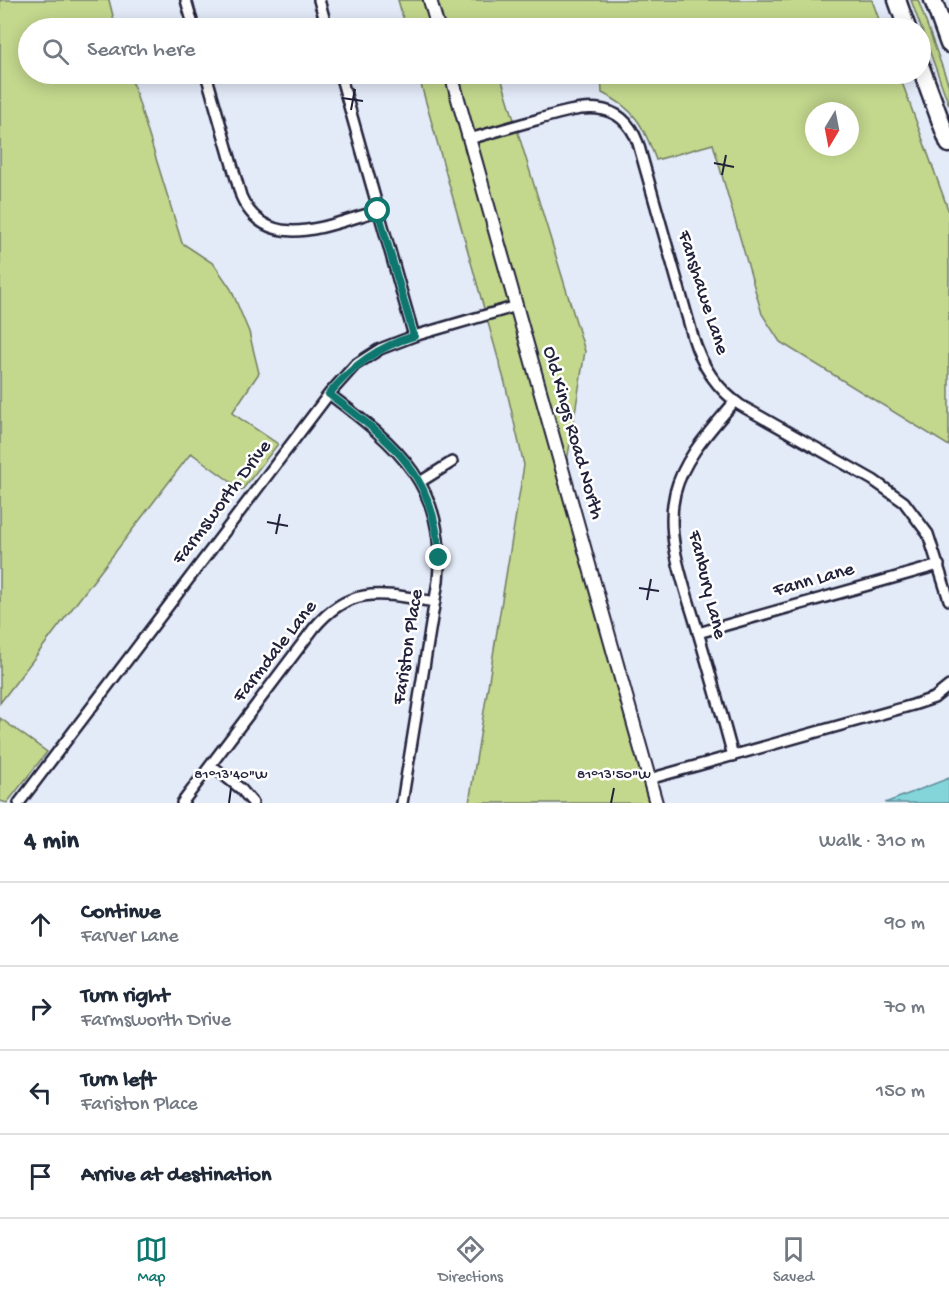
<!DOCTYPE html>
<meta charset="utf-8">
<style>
:root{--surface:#fff;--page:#f2f2f3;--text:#1f2937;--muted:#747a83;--line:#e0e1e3;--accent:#0f766e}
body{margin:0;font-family:"Gochi Hand",sans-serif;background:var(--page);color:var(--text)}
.compass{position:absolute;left:805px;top:102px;width:54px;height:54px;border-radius:50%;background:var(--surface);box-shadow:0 3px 15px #0003;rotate:190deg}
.stop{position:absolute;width:18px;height:18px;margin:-14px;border:4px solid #0f766e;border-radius:50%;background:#fff}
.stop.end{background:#0f766e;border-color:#fff;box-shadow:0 2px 6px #0008}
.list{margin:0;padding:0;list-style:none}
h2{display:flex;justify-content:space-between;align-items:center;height:78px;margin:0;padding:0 24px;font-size:26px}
h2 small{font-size:20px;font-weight:400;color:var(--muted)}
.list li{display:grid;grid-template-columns:39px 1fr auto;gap:18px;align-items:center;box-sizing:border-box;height:84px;padding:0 24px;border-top:2px solid var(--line)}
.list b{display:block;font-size:22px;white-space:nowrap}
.list p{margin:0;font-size:20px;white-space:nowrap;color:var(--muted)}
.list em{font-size:20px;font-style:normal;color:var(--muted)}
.icon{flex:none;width:33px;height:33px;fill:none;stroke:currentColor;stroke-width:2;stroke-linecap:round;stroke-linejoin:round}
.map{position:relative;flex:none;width:949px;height:803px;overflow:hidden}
.search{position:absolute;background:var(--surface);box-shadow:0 3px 15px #0003;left:18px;right:18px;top:18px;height:66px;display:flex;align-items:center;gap:15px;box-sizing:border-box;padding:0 21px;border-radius:33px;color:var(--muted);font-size:22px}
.sheet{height:414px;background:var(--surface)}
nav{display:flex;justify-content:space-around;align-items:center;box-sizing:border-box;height:84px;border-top:2px solid var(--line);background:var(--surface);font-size:16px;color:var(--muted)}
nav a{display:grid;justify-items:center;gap:3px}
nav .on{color:var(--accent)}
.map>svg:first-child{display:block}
.green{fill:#c3d78d;stroke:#727c64;stroke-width:1.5;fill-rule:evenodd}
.water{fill:#84d5da;stroke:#5d8d9a;stroke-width:1.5}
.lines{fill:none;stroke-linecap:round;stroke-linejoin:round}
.minor-casing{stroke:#22223b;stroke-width:14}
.tertiary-casing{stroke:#22223b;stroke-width:16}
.motorway-casing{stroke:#22223b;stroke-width:21}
.minor{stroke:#fff;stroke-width:9}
.tertiary{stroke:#fff;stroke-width:12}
.motorway{stroke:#fff;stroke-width:16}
.route{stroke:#0f766e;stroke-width:8}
.ticks{fill:none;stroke:#22223b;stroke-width:2}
.labels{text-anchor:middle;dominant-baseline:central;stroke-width:5;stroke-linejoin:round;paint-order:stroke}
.street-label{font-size:20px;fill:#22223b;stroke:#fff}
.ticks-label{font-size:15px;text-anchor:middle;fill:#22223b;stroke:#fff;stroke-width:5;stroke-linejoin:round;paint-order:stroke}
</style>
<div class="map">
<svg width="949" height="803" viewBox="0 0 949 803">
<rect width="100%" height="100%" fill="#e3eaf8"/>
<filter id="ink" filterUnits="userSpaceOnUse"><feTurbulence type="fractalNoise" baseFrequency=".0167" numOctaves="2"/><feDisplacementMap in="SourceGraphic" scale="12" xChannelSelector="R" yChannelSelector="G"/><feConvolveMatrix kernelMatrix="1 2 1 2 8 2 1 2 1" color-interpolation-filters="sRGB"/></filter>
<g filter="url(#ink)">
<path class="green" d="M0,0H109L116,28H28V74H130L182,243L214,264L231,289L249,332L259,373L232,413L278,444L242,490L191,453L0,703Z
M398,0H424L432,28H406Z
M435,0H872L882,28H443Z
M911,0H918L949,86V105Z
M418,74H445L650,803H469L524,465L505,383Z
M456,74H500L585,351L566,468Z
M601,74H899L949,212V446L780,342L762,314L713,144L656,160C644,127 635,108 602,93ZM814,111H850V147H814Z
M0,718L47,752L7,803L0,801Z"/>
<path class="water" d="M949,778V803H885Z"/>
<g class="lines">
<defs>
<path id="minor" d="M186,0L194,28
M319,0L327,28
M206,74L241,196C267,256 332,223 378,211
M340,74L414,336
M469,139C491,133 514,126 536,120C574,109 619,93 638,143L693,337C701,364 716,388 740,405L873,480L904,502L928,534L949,600
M329,394C398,446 447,486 438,581L402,803
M420,482L452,462
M698,633L939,565
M733,756C722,715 710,673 698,632C686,589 664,539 675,493C684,457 712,429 735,401
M211,765L241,789L253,803
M649,779L913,705L934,698L949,686
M19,803L329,394L355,365L380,349L414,336L517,306
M182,803L314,628C351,583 385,594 435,602"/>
<path id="tertiary" d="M430,0L438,28
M451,74L656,803"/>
<path id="motorway" d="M897,0L907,28
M933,0L949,44
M920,65L949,144"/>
</defs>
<use href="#minor" class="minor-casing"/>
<use href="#tertiary" class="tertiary-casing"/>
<use href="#motorway" class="motorway-casing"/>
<use href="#minor" class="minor"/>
<use href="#tertiary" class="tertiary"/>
<use href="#motorway" class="motorway"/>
</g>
</g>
<g class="lines" filter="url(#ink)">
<path class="route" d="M378,211L414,336C378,347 353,365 329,394C390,440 436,474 439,558"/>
</g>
<path class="ticks" d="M342,98L363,101M351,110L355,89M714,163L734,167M722,175L726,155M267,522L288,526M276,534L280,514M639,588L659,591M647,600L651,579M229,803L231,788M611,803L614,788"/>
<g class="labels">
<g class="street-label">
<text transform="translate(702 293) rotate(72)">Fanshawe Lane</text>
<text transform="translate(572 433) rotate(74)">Old Kings Road North</text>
<text transform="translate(223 503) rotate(-53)">Farmsworth Drive</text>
<text transform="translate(814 581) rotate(-16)">Fann Lane</text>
<text transform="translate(706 585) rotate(76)">Fanbury Lane</text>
<text transform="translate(409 647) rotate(-81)">Fariston Place</text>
<text transform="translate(276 652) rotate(-52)">Farmdale Lane</text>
</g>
</g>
<g class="ticks-label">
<text x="231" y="778">81°13'40"W</text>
<text x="614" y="778">81°13'50"W</text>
</g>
</svg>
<svg class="compass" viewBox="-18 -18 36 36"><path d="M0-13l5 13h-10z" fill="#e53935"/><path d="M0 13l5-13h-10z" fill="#747a83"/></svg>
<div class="stop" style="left:378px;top:211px"></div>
<div class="stop end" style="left:439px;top:558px"></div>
<div class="search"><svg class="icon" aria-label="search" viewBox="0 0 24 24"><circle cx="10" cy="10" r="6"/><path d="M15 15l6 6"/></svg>Search here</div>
</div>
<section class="sheet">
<h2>4 min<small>Walk · 310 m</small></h2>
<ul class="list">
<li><svg class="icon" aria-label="ahead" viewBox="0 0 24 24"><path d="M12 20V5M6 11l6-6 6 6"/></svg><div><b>Continue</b><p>Farver Lane</p></div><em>90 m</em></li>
<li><svg class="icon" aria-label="right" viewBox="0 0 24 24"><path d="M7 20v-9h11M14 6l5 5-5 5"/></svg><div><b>Turn right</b><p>Farmsworth Drive</p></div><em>70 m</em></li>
<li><svg class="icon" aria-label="left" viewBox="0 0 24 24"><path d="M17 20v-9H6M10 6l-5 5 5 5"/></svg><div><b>Turn left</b><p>Fariston Place</p></div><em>150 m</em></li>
<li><svg class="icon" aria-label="arrive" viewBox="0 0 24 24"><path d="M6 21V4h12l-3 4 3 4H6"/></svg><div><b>Arrive at destination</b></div></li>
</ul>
</section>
<nav>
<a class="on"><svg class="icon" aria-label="map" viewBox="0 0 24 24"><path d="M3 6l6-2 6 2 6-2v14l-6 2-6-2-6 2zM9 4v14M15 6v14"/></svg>Map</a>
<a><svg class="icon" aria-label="directions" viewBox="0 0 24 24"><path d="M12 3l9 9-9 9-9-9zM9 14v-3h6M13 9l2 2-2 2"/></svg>Directions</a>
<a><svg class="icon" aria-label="saved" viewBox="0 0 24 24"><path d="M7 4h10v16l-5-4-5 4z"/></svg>Saved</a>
</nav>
